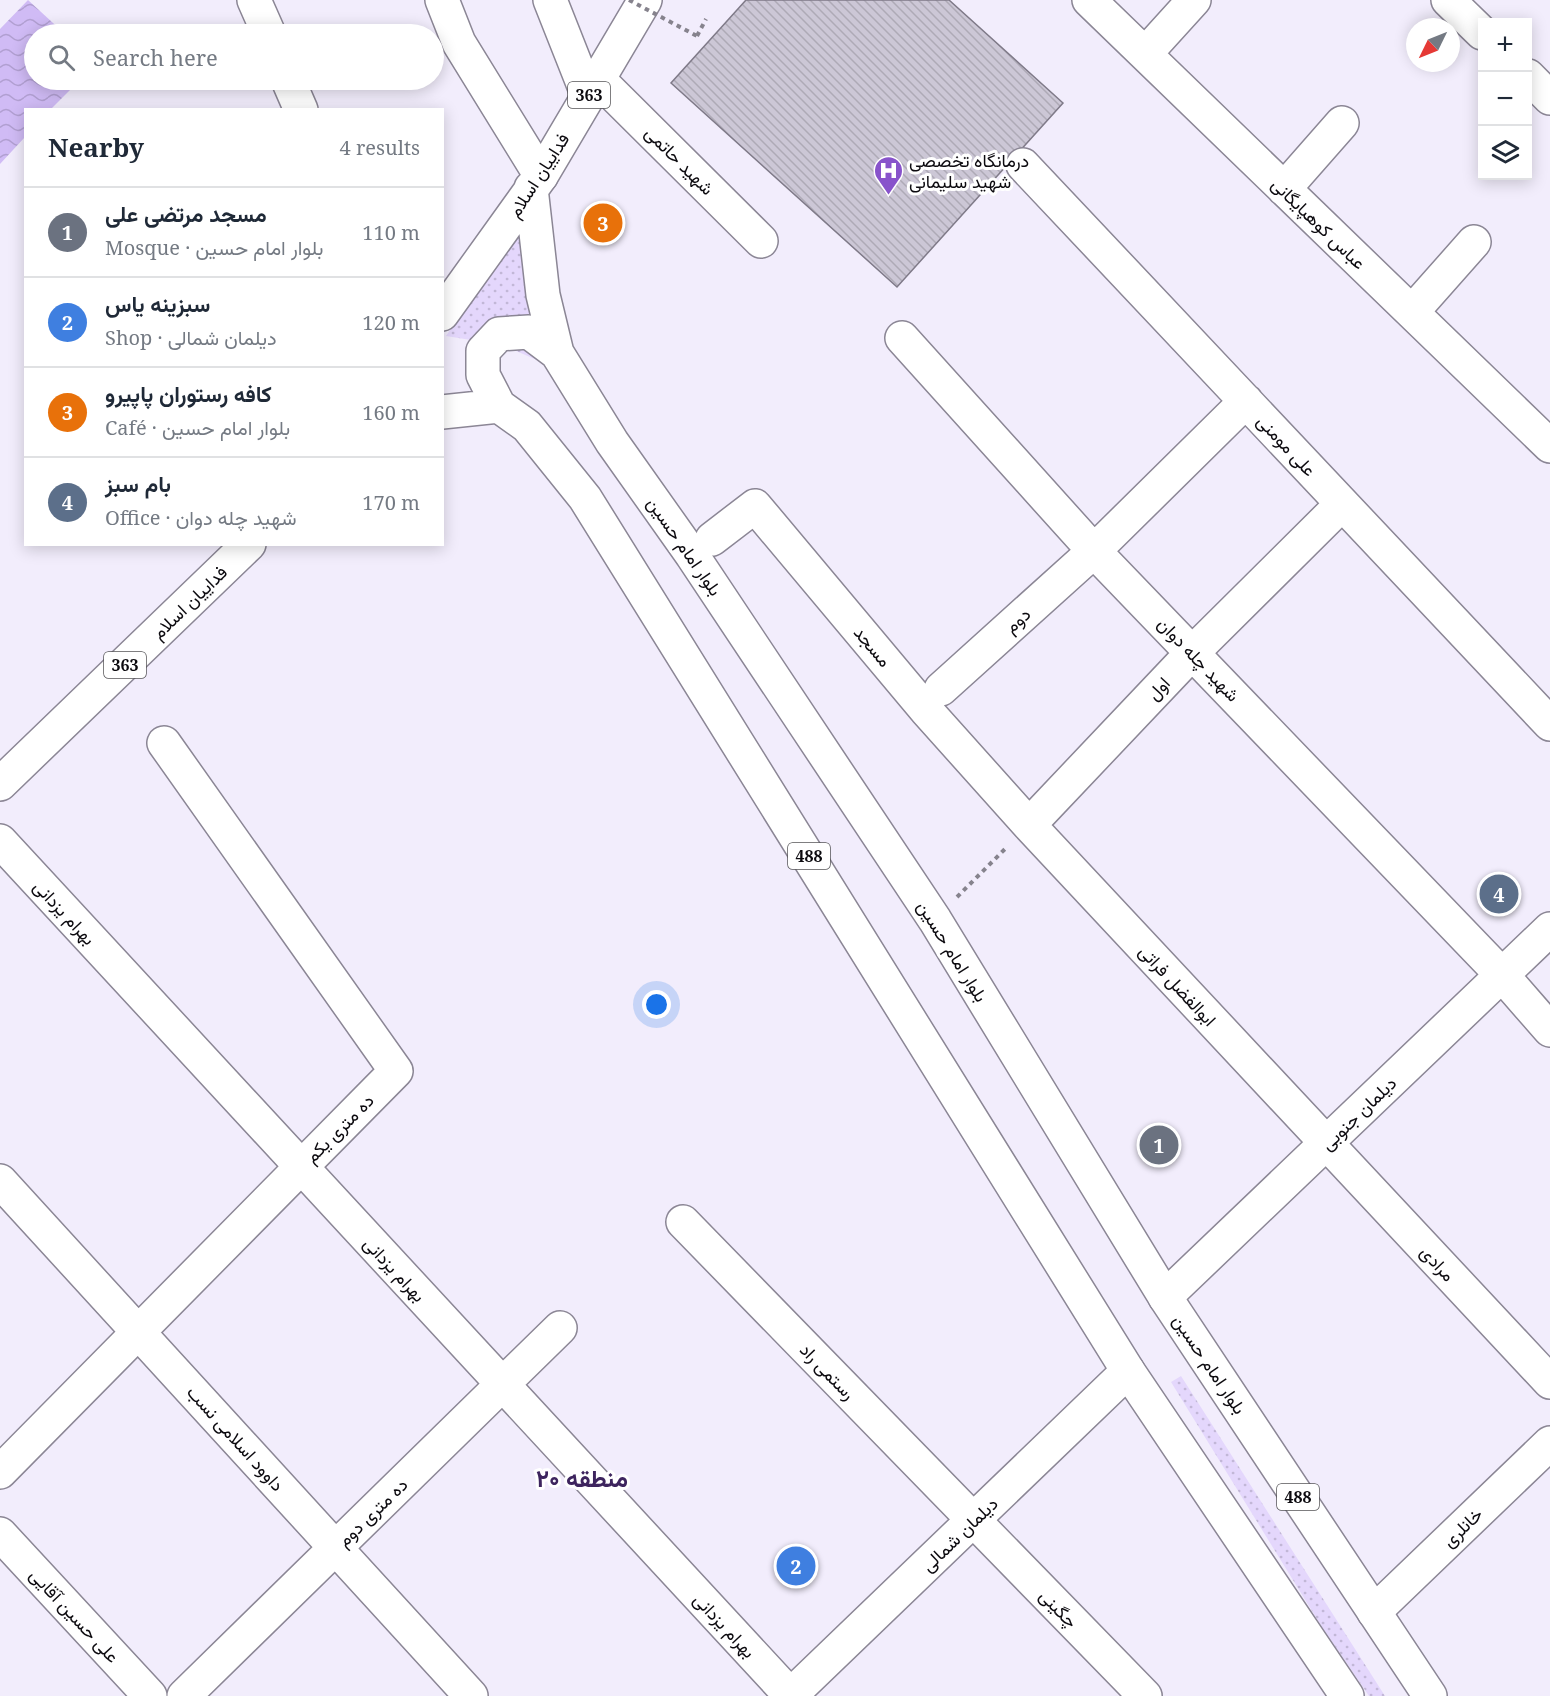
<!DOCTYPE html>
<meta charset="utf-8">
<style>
:root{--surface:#fff;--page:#f2f2f3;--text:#1f2937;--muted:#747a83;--line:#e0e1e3;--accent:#2563eb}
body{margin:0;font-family:"Noto Serif",Vazirmatn,serif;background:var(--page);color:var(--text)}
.controls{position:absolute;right:18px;top:18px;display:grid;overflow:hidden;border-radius:0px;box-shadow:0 3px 15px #0003}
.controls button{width:54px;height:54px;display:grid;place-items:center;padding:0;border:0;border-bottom:2px solid var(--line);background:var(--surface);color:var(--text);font:30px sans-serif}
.compass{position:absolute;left:1406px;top:18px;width:54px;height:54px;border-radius:50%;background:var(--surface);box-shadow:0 3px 15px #0003;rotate:227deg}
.you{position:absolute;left:657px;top:1005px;width:21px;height:21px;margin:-15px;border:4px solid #fff;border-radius:50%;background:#1a73e8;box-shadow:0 0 0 9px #1a73e833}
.badge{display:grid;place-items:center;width:39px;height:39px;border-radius:50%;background:var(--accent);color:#fff;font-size:20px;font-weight:700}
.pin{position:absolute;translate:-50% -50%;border:3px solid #fff;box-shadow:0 2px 6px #0006}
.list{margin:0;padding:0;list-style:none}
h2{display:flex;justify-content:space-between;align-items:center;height:78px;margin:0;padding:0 24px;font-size:26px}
h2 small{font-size:20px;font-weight:400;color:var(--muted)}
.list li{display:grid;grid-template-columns:39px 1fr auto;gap:18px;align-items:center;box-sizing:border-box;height:90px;padding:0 24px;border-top:2px solid var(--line)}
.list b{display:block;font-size:22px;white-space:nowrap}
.list p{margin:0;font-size:20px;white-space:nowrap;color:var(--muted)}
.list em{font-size:20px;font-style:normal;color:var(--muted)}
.icon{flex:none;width:33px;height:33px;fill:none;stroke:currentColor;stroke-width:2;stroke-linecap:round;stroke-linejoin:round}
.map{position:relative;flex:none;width:1550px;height:1696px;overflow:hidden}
.search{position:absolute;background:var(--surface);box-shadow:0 3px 15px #0003;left:24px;top:24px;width:420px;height:66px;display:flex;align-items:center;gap:15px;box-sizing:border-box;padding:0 21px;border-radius:33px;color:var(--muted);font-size:22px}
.panel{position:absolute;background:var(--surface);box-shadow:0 3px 15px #0003;left:24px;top:108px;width:420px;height:438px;border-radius:0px}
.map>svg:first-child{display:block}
.grass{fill:url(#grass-dots)}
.water{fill:url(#water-waves)}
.building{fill:url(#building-back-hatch);stroke:#7f7a88;stroke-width:1.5}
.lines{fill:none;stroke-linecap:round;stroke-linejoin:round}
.minor-casing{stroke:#8b8695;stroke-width:36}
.tertiary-casing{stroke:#8b8695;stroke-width:36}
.secondary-casing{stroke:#8b8695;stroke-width:36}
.primary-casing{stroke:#8b8695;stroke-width:36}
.path{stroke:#86838d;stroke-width:4;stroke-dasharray:4.5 4.5;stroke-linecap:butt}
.minor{stroke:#fff;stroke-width:33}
.tertiary{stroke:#fff;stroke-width:33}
.secondary{stroke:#fff;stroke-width:33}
.primary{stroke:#fff;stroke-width:33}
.path-bridge{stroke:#86838d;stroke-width:4;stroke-dasharray:4.5 4.5;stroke-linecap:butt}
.labels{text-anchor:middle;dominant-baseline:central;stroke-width:6;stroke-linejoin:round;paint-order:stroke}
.shield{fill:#fff;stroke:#555457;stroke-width:1.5}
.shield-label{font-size:16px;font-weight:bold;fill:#0c0a0f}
.street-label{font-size:18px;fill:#0c0a0f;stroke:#fff}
.poi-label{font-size:18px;fill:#0c0a0f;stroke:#fff;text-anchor:start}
.district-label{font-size:24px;font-weight:bold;fill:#3d245e;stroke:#fff}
</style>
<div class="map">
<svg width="1550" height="1696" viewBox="0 0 1550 1696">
<defs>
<pattern id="grass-dots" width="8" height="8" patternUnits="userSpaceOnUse" patternTransform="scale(1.5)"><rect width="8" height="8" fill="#e4d7fc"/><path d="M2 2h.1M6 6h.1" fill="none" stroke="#c2b7d7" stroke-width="1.8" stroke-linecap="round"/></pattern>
<pattern id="water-waves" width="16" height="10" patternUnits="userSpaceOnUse" patternTransform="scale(1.5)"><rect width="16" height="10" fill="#d0bbf5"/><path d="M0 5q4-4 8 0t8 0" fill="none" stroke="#b19fd1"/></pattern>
<pattern id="building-back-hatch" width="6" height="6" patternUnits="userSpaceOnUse" patternTransform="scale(1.5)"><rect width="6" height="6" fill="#ccc7d6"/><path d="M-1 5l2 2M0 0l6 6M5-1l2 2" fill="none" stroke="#aeaab6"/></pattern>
</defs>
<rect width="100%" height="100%" fill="#f2edfc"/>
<path class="grass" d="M519,229L567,373L502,345L446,336Z
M1181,1376L1385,1696H1369L1320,1624L1171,1382Z"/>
<path class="water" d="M28,0L65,34H34V80H80L51,109L26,110L25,137L0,164V29Z"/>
<path class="building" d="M746,0H949L1063,103L897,287L671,83Z"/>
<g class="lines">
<defs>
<path id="minor" d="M442,0L459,43L541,176
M550,0L588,96
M1089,0L1550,446
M1448,0L1482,33
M1145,54L1194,0
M1528,76L1550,98
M598,79L761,241
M1023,165L1550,724
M1284,189L1342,123
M1412,312L1474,242
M902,338L1094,551L1502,975L1550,1030
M712,539L755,506L926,710L1029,825L1550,1382
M941,689L1094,551L1246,401
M1029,825L1192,653L1342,504
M0,841L791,1696
M0,1181L471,1696
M683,1222L1145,1696
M0,1472L396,1071L164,743
M0,1534L150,1696
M184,1696L560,1328"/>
<path id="tertiary" d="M1165,1297L1550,929
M1374,1612L1550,1443
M790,1696L1128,1371"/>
<path id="secondary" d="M254,0L269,34
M288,80L301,110"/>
<path id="primary" d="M531,188L543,295L557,353L612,442L692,555L935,920L1165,1297L1430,1696
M442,314L541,176L645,0
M499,406L483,375V351L499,334L529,332L557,353
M442,412L499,406L527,426L585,498L1128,1371L1347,1696
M0,784L249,544"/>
</defs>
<use href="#minor" class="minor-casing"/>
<use href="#tertiary" class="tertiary-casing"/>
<use href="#secondary" class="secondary-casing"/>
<use href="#primary" class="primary-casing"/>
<path class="path" d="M697,36L706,19
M957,897L1007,847"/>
<use href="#minor" class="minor"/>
<use href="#tertiary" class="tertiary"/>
<use href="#secondary" class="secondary"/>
<use href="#primary" class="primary"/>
<path class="path-bridge" d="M629,0L697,36"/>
</g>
<defs>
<symbol id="hospital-pin" viewBox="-11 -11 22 30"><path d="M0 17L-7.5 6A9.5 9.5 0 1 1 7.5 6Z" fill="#8853cb" stroke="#fff"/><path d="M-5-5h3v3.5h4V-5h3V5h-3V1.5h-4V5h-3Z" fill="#fff"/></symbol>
</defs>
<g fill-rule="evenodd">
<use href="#hospital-pin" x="872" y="154" width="33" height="45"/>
</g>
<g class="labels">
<g class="shield">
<rect x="568" y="82" width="42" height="26" rx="4.5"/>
<rect x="104" y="652" width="42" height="26" rx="4.5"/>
<rect x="788" y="843" width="42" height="26" rx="4.5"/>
<rect x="1277" y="1484" width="42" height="26" rx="4.5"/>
</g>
<g class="shield-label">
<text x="589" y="95">363</text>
<text x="125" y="665">363</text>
<text x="809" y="856">488</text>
<text x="1298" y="1497">488</text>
</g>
<g class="street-label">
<text transform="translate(680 160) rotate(45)">شهید حاتمی</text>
<text transform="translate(538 175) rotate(-57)">فداییان اسلام</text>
<text transform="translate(1319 223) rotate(44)">عباس کوهپایگانی</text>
<text transform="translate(1287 445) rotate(47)">علی مومنی</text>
<text transform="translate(685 546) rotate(55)">بلوار امام حسین</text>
<text transform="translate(189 602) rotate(-44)">فداییان اسلام</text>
<text transform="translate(1017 620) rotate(-42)">دوم</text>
<text transform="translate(873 646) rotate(50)">مسجد</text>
<text transform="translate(1199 659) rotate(46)">شهید چله دوان</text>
<text transform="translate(1158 688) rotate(-47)">اول</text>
<text transform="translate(65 912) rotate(47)">بهرام یزدانی</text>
<text transform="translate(953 951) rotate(58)">بلوار امام حسین</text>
<text transform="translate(1178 985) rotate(47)">ابوالفضل فراتی</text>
<text transform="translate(1358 1113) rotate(-44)">دیلمان جنوبی</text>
<text transform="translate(339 1128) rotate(-45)">ده متری یکم</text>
<text transform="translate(1438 1263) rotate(47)">مرادی</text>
<text transform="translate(395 1269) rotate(47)">بهرام یزدانی</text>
<text transform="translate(1210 1364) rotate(56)">بلوار امام حسین</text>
<text transform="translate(828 1371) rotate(46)">رستمی راد</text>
<text transform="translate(236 1438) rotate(48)">داوود اسلامی نسب</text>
<text transform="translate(372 1512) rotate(-44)">ده متری دوم</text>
<text transform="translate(1462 1527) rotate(-44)">خانلری</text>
<text transform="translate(959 1534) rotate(-44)">دیلمان شمالی</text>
<text transform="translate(1059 1608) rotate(46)">چگینی</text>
<text transform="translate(75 1615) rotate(47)">علی حسین آقایی</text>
<text transform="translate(725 1625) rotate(47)">بهرام یزدانی</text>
</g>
<g class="poi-label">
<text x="909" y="160">درمانگاه تخصصی<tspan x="909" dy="21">شهید سلیمانی</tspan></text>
</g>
<g class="district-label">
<text x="582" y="1477">منطقه ۲۰</text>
</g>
</g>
</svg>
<div class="controls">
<button>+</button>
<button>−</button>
<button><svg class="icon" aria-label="layers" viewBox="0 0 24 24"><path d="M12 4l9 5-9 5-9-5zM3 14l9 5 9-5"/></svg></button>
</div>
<svg class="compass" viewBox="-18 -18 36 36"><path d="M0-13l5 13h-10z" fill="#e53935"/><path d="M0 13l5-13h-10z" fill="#747a83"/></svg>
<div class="you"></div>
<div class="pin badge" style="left:1159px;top:1145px;background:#6b7280">1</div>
<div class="pin badge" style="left:796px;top:1566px;background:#3f7fe0">2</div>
<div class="pin badge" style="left:603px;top:223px;background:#e8710a">3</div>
<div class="pin badge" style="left:1499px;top:894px;background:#5c6f8a">4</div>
<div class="search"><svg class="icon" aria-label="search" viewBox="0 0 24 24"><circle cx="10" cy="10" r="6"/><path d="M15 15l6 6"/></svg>Search here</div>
<section class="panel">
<h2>Nearby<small>4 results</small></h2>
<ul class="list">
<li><span class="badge" style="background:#6b7280">1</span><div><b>مسجد مرتضی علی</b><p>Mosque · بلوار امام حسین</p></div><em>110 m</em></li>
<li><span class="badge" style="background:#3f7fe0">2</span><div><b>سبزینه یاس</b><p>Shop · دیلمان شمالی</p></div><em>120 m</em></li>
<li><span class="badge" style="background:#e8710a">3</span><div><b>کافه رستوران پاپیرو</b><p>Café · بلوار امام حسین</p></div><em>160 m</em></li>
<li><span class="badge" style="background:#5c6f8a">4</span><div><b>بام سبز</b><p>Office · شهید چله دوان</p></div><em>170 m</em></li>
</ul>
</section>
</div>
